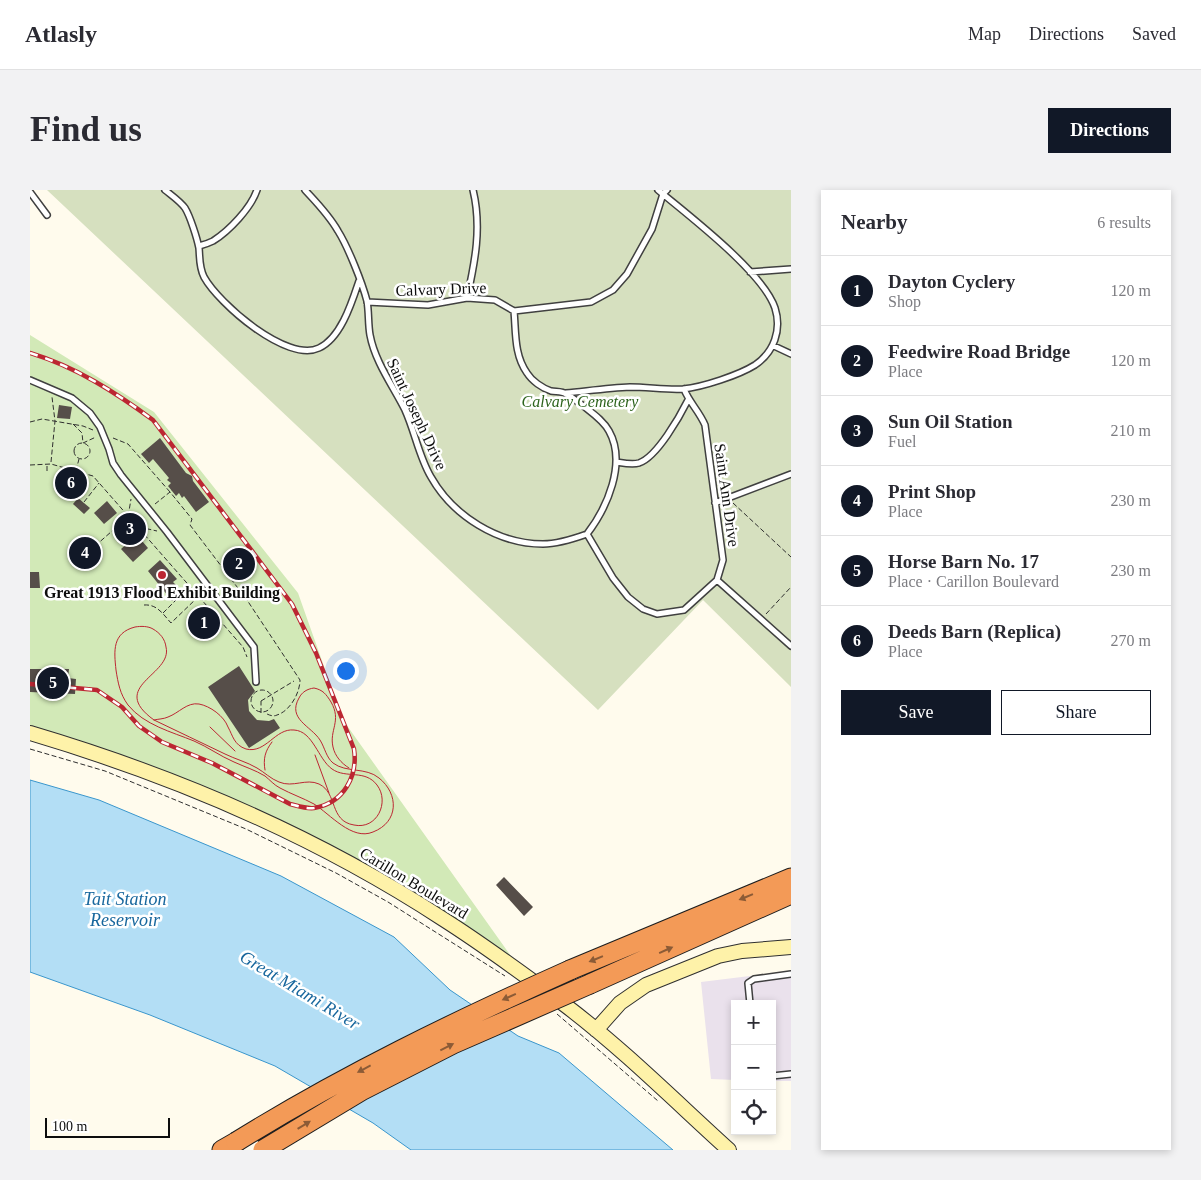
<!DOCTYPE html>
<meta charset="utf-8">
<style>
:root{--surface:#fff;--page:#f2f2f3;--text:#2b2b33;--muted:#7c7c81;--line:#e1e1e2;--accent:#111827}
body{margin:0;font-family:Georgia,serif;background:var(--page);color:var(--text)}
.controls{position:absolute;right:15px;bottom:15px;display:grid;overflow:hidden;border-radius:0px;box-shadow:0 2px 8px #0003}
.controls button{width:45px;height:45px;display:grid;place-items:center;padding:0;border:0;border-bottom:1px solid var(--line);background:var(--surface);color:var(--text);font:25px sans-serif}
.scale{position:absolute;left:15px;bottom:12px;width:125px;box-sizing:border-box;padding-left:5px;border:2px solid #0d0d0d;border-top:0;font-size:14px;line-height:18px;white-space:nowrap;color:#0d0d0d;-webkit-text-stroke:4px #fff;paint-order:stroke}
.you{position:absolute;left:315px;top:480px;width:18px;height:18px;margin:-12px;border:4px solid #fff;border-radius:50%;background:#1a73e8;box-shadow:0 0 0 8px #1a73e833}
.badge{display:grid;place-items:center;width:32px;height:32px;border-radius:50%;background:var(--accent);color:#fff;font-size:16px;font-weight:700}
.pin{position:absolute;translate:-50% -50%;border:2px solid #fff;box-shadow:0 1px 5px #0006}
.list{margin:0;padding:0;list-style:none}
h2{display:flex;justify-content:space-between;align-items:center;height:65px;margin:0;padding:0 20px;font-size:21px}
h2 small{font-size:16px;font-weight:400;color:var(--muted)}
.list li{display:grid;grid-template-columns:32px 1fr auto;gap:15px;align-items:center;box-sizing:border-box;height:70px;padding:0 20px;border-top:1px solid var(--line)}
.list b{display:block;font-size:19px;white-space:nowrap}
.list p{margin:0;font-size:16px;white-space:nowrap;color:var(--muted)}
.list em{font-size:16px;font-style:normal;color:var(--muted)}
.actions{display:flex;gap:10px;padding:15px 20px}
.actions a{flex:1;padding:11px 0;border:1px solid var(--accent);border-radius:0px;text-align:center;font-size:18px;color:var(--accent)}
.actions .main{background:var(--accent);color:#fff}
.icon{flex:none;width:28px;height:28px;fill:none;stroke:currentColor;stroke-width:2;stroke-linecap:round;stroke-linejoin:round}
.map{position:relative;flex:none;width:761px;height:960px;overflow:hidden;border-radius:0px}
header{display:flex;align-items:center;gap:30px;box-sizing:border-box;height:70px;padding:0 25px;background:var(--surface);border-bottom:1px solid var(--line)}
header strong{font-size:24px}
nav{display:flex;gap:28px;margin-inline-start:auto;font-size:18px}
.intro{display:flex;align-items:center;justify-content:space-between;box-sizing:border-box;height:120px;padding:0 30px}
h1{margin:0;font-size:35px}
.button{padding:12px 22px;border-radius:0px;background:var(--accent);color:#fff;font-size:18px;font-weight:700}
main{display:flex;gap:30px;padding:0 30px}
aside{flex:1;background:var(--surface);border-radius:0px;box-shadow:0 2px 8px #0003}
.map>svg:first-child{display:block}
.industrial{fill:#eae1ec}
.green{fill:#d2e9b7}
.cemetery{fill:#d6e0bf}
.water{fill:#b3def5;stroke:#3a96cc}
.building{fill:#564e49}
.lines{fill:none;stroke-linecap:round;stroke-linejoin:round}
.lane-casing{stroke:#404040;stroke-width:8}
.secondary-casing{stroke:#2f2f2f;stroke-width:16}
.highway-casing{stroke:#1e1e1e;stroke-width:21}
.path{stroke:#2f2f2f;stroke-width:1;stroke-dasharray:5 2.5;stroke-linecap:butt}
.lane{stroke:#fff;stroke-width:5}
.secondary{stroke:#fef2a9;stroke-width:14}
.highway{stroke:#f39a57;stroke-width:19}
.tram{stroke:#bc2632;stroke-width:1}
.rail-casing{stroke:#bc2632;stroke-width:4.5}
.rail{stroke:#fff;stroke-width:2.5;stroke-dasharray:8;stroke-linecap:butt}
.highway-bridge-casing{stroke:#1e1e1e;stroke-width:21;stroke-linecap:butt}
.path-bridge{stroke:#2f2f2f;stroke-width:1;stroke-dasharray:5 2.5;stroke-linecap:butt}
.highway-bridge{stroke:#f39a57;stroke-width:19}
.oneway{fill:#8c5b36}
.poi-dot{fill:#bc2632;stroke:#fff;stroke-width:2}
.labels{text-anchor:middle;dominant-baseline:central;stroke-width:5;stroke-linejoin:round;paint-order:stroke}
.street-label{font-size:16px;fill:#0d0d0d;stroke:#fff}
.park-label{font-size:16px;font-style:italic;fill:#2e641e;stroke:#fff}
.poi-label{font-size:16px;font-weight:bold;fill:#0d0d0d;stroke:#fff}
.water-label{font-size:18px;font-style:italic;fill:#18679d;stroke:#fff}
</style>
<header>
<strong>Atlasly</strong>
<nav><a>Map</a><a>Directions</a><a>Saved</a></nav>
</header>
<div class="intro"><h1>Find us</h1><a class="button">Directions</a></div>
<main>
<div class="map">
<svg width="761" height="960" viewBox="0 0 761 960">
<rect width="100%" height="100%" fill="#fffbed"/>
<path class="industrial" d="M761,781V891H742V814H705V890L681,889L671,792Z"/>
<path class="green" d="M0,145L124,222L268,403L313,530L483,769L260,643L0,543Z"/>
<path class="cemetery" d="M17,0H761V497L673,410L568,520Z"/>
<path class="water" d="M0,590L69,610L251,686L364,747L420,800L488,846L529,863L643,960H381L343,933L245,876L120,825L0,782Z"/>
<path class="building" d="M29,215L42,217L40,229L27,228Z
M130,248L156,283L162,286L163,291L179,312L166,322L154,306L152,308L149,303L146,306L138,296L141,293L137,290L139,288L123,269L119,273L111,264Z
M35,284L52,291L46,306L35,301L37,297L31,295Z
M48,308L60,318L54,324L43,314Z
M77,311L87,323L74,334L64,323Z
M107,345L118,358L103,372L91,359Z
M59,351L68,361L52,375L43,366Z
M216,365L220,371L203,383L199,378Z
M130,370L147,389L143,392L152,401L142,411L118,381Z
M0,382H9L10,398H0Z
M177,423L185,431L170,444L163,436Z
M209,476L225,501L218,510L219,521L227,530L239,531L244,529L250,538L219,558L178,497Z
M0,479H39L38,488L46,489L45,504L0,502Z
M474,687L503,717L494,726L466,695Z"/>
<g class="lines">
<defs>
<path id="lane" d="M135,0C141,5 150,11 155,18C160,26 167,48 169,58C170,69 169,77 174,87C189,114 257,173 289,158C311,148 322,112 329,91
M275,0C287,13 299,25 308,41C318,57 332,92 337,111C339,122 338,134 340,145C345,172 363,196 375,220C385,242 389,267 401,287C423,326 468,354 513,354C528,354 543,349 557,344
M0,2L17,25
M169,56C173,55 179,53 183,51C199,41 221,18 227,0
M720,82L761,79
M437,108C445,72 452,37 443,0
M337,112L398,115L437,108L465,110L484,121
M484,121C486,142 484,165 497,183C502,191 512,198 521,201C526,202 532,201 536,204C542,206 547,212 552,215C562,223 573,230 579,241C597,273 577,318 557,344
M484,121L561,112L583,100L597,84L622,39L633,4L637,0
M744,156L761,164
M0,190L42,208L60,223L70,237L79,259L83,273L91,285L137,342L224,457L226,492
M536,203C557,201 579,198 600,197C618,197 636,200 653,199C673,197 709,185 725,175C744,162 752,140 745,118C733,82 658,25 628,0
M586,272C593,273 602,275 609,273C627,267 650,226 658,210
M685,313L761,284
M557,344L583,388L598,407L613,419L627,424L654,420L687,390L693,370L675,235C669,221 659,212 654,199
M687,390L761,456
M720,814L718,793L724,789L761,784
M742,886L761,884"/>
<path id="secondary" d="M0,543C145,586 286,646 413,729C454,755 496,786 535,815C593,859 645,911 699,960
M566,840L590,813L616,795L688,766L712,761L761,757"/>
<path id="highway" d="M540,780L761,688
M560,794L761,704
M192,960L206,952"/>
</defs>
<use href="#lane" class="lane-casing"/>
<use href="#secondary" class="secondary-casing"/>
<use href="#highway" class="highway-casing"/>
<path class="path" d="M0,232L12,229L53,236L63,240
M43,234L52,243L53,253L66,247
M83,248L98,254L140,302L142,300
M44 261a8 8 0 1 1 16 0a8 8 0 1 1-16 0Z
M21,272L25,231L22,207
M0,275L21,274L63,286L213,457L217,467
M17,281V274
M44,288L49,269
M54,312L69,293
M703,313L761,367
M125,314L140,302L162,329L160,335L217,410L270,490C270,503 260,521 247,525C243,527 239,525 235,523
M109,337L127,341
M65,356L98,327L101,309
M198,383L224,363
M114,415C127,414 133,424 141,433L168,407
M133,423L159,397
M736,424L761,397
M221 511a11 11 0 1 1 22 0a11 11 0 1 1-22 0Z
M231,523V511
M0,559L75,581L216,639L306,683L358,712L475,786
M527,824L628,911"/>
<use href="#lane" class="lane"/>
<use href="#secondary" class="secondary"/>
<use href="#highway" class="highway"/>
<path class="tram" d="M124,530C128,529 134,529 138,527C149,523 157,512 169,514C180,516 194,526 198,537C203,546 204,555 216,559C236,564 245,538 264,540C283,541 288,569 302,579C316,589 335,579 347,595C360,612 347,640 324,635C299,631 308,603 289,594C276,588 263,598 249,592C241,589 234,582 227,578C217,572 205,569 195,564C171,553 148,541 124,530C77,496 143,485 136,457C135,449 130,443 123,439C118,436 111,436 105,437C82,443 84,461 86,480C88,493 90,504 98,515C114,535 142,542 164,551C178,557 190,566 204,572C215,577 225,580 235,586C240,590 244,595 250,598C261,604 273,608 284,614C300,624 322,651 343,642C369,632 369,604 349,588C336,577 316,583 303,573C296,567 295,558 290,550C281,536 257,529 269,508C272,502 277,499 284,498C293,500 296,504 301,512C312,531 299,540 303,557C305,566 311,573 319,578
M180,537L205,561
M285,565L299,603
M235,580C233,569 235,561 242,552"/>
<defs>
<path id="rail" d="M0,163C46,177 85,202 123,230L262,414L286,463L324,559C328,586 314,613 284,618C276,619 268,616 260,614L182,573L132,552L109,536L92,517L67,500L0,494"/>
</defs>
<use href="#rail" class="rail-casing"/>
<use href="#rail" class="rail"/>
<defs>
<path id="highway-bridge" d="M206,952C312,886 426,831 540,780
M233,960L331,901L423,854L560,794"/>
</defs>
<use href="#highway-bridge" class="highway-bridge-casing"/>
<path class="path-bridge" d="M231,511L264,491"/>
<use href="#highway-bridge" class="highway-bridge"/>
</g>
<defs><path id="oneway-solid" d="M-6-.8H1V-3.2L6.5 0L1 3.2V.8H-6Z" transform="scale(1.25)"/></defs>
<g class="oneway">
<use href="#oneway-solid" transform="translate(716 707) rotate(158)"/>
<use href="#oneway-solid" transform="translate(636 760) rotate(-24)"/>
<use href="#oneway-solid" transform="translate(566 769) rotate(158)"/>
<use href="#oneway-solid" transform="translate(479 807) rotate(156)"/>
<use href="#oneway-solid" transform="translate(417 857) rotate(-27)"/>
<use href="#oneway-solid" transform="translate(334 879) rotate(152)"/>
<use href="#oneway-solid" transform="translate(274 935) rotate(-31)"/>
</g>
<circle class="poi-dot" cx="132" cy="385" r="5"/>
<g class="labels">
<g class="street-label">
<text transform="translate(411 99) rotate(-2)">Calvary Drive</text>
<text transform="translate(387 224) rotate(65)">Saint Joseph Drive</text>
<text transform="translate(697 305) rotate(82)">Saint Ann Drive</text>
<text transform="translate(384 693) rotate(31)">Carillon Boulevard</text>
</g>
<g class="park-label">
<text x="550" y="211">Calvary Cemetery</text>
</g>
<g class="poi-label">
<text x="132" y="402">Great 1913 Flood Exhibit Building</text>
</g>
<g class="water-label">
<text x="95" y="709">Tait Station<tspan x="95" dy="21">Reservoir</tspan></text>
<text transform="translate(270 800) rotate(31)">Great Miami River</text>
</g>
</g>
</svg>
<div class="controls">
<button>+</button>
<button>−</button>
<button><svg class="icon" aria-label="locate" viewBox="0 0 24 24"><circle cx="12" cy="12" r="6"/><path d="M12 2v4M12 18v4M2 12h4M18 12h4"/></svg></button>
</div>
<div class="scale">100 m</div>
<div class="you"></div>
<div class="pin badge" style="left:174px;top:433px">1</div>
<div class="pin badge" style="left:209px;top:374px">2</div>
<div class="pin badge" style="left:100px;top:339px">3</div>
<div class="pin badge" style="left:55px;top:363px">4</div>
<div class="pin badge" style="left:23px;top:493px">5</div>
<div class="pin badge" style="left:41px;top:293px">6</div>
</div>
<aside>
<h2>Nearby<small>6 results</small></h2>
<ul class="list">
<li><span class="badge">1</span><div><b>Dayton Cyclery</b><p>Shop</p></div><em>120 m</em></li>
<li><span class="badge">2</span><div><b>Feedwire Road Bridge</b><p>Place</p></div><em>120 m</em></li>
<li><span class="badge">3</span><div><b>Sun Oil Station</b><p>Fuel</p></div><em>210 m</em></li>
<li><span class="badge">4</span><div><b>Print Shop</b><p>Place</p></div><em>230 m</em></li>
<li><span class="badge">5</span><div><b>Horse Barn No. 17</b><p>Place · Carillon Boulevard</p></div><em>230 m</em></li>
<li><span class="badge">6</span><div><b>Deeds Barn (Replica)</b><p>Place</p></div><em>270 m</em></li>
</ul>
<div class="actions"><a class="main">Save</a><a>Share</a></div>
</aside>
</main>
